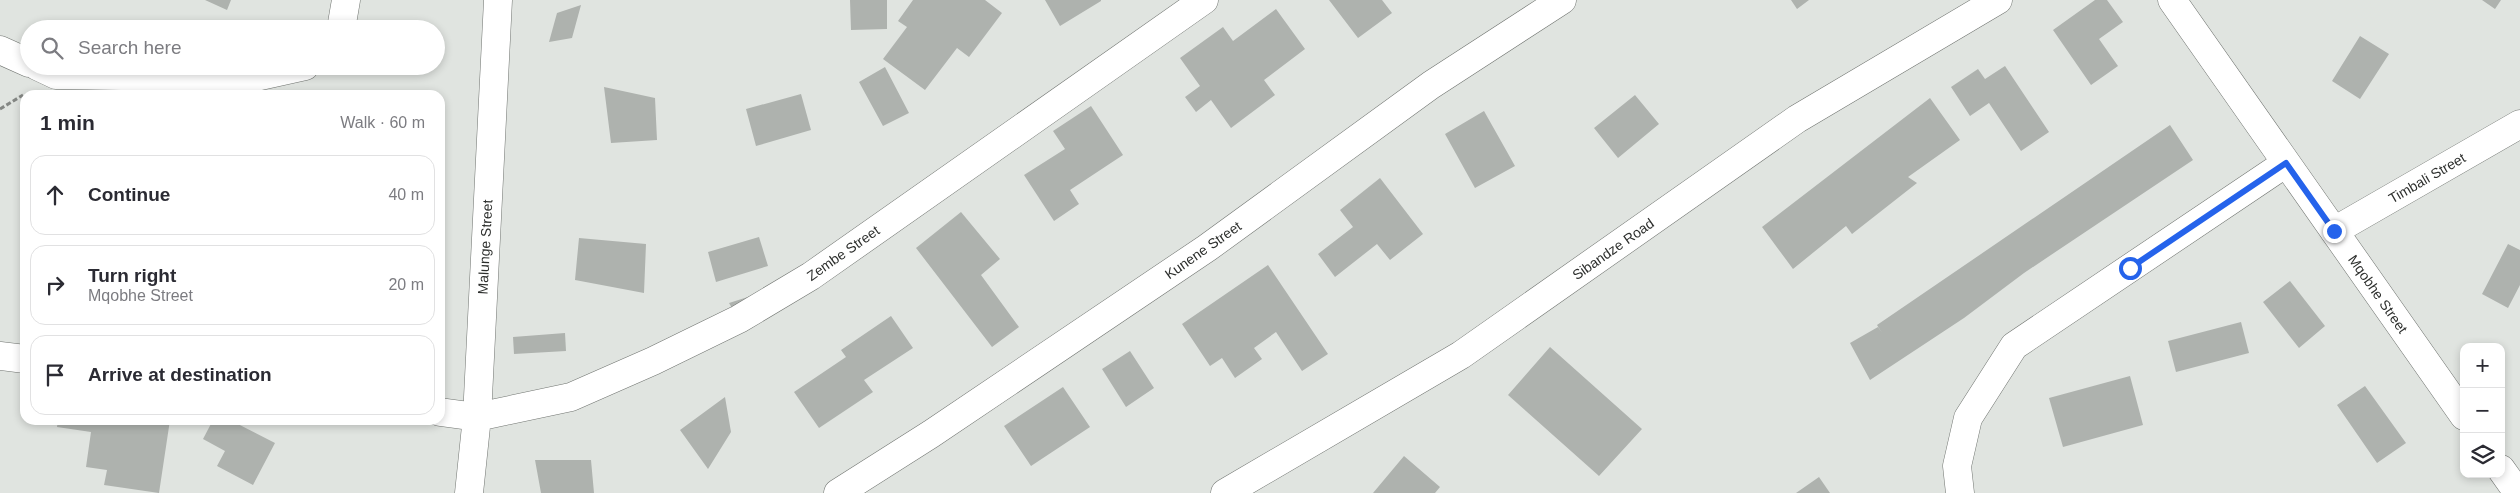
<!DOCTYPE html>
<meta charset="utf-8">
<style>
:root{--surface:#fff;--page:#f2f2f3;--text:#2b2b33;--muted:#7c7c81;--line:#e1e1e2}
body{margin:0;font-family:Helvetica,sans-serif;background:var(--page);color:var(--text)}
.controls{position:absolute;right:15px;bottom:15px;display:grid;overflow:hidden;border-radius:10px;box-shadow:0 2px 8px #0003}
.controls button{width:45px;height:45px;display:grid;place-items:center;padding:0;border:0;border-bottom:1px solid var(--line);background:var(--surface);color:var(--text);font:25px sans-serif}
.stop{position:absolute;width:15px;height:15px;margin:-11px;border:4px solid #2563eb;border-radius:50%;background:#fff}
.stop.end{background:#2563eb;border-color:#fff;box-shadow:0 1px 5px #0008}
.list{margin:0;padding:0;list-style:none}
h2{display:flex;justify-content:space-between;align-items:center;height:65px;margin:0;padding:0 20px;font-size:21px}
h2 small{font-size:16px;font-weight:400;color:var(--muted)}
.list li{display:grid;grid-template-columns:32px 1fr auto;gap:15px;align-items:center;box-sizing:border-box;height:80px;margin:0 10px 10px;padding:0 10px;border:1px solid var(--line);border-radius:15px}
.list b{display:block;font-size:19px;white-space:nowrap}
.list p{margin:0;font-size:16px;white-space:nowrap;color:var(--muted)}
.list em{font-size:16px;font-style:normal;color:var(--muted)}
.icon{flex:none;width:28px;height:28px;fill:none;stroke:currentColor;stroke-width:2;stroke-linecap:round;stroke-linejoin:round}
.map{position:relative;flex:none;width:2520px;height:493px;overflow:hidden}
.search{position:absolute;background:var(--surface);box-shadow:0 2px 8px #0003;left:20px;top:20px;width:425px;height:55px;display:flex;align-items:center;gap:12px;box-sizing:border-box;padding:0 18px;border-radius:28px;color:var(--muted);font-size:19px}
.panel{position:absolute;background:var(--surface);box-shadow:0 2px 8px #0003;left:20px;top:90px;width:425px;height:335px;border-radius:15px}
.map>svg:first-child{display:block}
.building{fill:#aeb2ae}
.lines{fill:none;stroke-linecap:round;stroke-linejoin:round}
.street-casing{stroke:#707470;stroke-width:29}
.path{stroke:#848784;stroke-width:3;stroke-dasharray:5 2.5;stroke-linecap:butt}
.street{stroke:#fff;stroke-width:28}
.route{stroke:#2563eb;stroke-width:6}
.labels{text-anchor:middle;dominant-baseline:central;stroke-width:4;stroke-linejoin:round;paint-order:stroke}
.street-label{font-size:14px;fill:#2d2f2d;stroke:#fff}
</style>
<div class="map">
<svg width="2520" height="493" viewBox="0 0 2520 493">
<rect width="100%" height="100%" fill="#e0e4e0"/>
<path class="building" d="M205,0H231L227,10Z
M850,0H887V29L851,30Z
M913,0H985L1002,13L969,57L957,48L925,90L883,59L907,27L898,21Z
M1045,0H1101V1L1060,26Z
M1329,0H1382L1392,13L1358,38Z
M1791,0H1809L1797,9Z
M2095,0H2107L2123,22L2099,39L2118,66L2091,85L2053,30Z
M2482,0H2501L2495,9Z
M581,5L572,38L549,42L557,13Z
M1276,9L1305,49L1264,80L1275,95L1231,128L1211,100L1196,112L1185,97L1200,86L1180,58L1223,27L1233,41Z
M2360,36L2389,54L2360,99L2332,81Z
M2005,66L2049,132L2021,151L1989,103L1970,116L1951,87L1978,69L1985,79Z
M885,67L909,113L883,126L859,82Z
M604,87L655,98L657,140L611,143Z
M801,94L811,130L756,146L746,109Z
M1635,95L1659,124L1618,158L1594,128Z
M1930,98L1960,140L1908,177L1917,183L1852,234L1846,226L1793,269L1762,227Z
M1091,106L1123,155L1070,190L1079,204L1054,221L1024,175L1065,149L1053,131Z
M1484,111L1515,166L1475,188L1445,134Z
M2170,125L2193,160L2024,273L1964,318L1870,380L1850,343L1878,327L1882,333L1877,325Z
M1380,178L1423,234L1390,260L1377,244L1335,277L1318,254L1353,227L1340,210Z
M961,212L1000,259L981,275L1019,327L992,347L916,248Z
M759,237L768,266L716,282L708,252Z
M579,238L646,244L644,293L575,280Z
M2508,244L2520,250V285L2508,308L2482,294Z
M1268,265L1328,354L1302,371L1276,332L1254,348L1262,359L1235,378L1222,358L1210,366L1182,324Z
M2290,281L2325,326L2299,348L2263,302Z
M751,296L736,315L729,303Z
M891,316L913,348L864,380L873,392L819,428L794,392L846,357L841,350Z
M2241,322L2249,353L2176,372L2168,341Z
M565,333L566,351L514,354L513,337Z
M1550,347L1642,429L1599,476L1508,395Z
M1130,351L1154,388L1126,407L1102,369Z
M2130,376L2143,425L2063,447L2049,398Z
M2365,386L2406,443L2377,463L2337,405Z
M1063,387L1090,427L1031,466L1004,426Z
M725,397L731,432L708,469L680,430Z
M58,420H170L159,493L104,485L107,470L86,467L91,432L57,427Z
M213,420H230L275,443L253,485L217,466L225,451L203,439Z
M1404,456L1440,487L1435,493H1373Z
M535,460H591L594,493H541Z
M1819,477L1830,493H1796Z"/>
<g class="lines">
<defs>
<path id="street" d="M2172,0L2464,416
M341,29L346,0
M0,50L29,63
M37,66L56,75L251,78L305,66
M2334,231L2520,124
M0,356L25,359
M440,412L477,417L571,397L653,361L739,319L811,276L1204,0
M2501,469L2518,493
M469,493L477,417L498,0
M838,493L931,434L1207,248L1431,85L1562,0
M1225,493L1461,355L1797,119L1998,0
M1960,493L1957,466L1968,418L2014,346L2286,163"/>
</defs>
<use href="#street" class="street-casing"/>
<path class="path" d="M0,109L23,95"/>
<use href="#street" class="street"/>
</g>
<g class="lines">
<path class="route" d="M2130,268L2286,163L2334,231"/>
</g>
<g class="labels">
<g class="street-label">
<text transform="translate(2427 178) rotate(-30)">Timbali Street</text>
<text transform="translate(485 247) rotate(-87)">Malunge Street</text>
<text transform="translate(1613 249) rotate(-35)">Sibandze Road</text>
<text transform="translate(1203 250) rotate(-35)">Kunene Street</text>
<text transform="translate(843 253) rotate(-35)">Zembe Street</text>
<text transform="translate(2378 294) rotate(55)">Mqobhe Street</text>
</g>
</g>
</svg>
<div class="controls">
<button>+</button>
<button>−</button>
<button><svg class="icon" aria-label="layers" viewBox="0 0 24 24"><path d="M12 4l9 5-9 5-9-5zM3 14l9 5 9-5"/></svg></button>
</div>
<div class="stop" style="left:2130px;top:268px"></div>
<div class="stop end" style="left:2334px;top:231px"></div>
<div class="search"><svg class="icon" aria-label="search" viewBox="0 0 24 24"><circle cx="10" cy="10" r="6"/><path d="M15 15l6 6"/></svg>Search here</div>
<section class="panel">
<h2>1 min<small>Walk · 60 m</small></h2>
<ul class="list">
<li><svg class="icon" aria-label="ahead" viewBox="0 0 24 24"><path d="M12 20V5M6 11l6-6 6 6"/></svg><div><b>Continue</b></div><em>40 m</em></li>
<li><svg class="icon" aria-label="right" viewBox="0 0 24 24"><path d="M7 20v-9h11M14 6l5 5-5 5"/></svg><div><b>Turn right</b><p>Mqobhe Street</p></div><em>20 m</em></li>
<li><svg class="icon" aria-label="arrive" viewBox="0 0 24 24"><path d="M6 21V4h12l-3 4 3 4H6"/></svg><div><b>Arrive at destination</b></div></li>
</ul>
</section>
</div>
